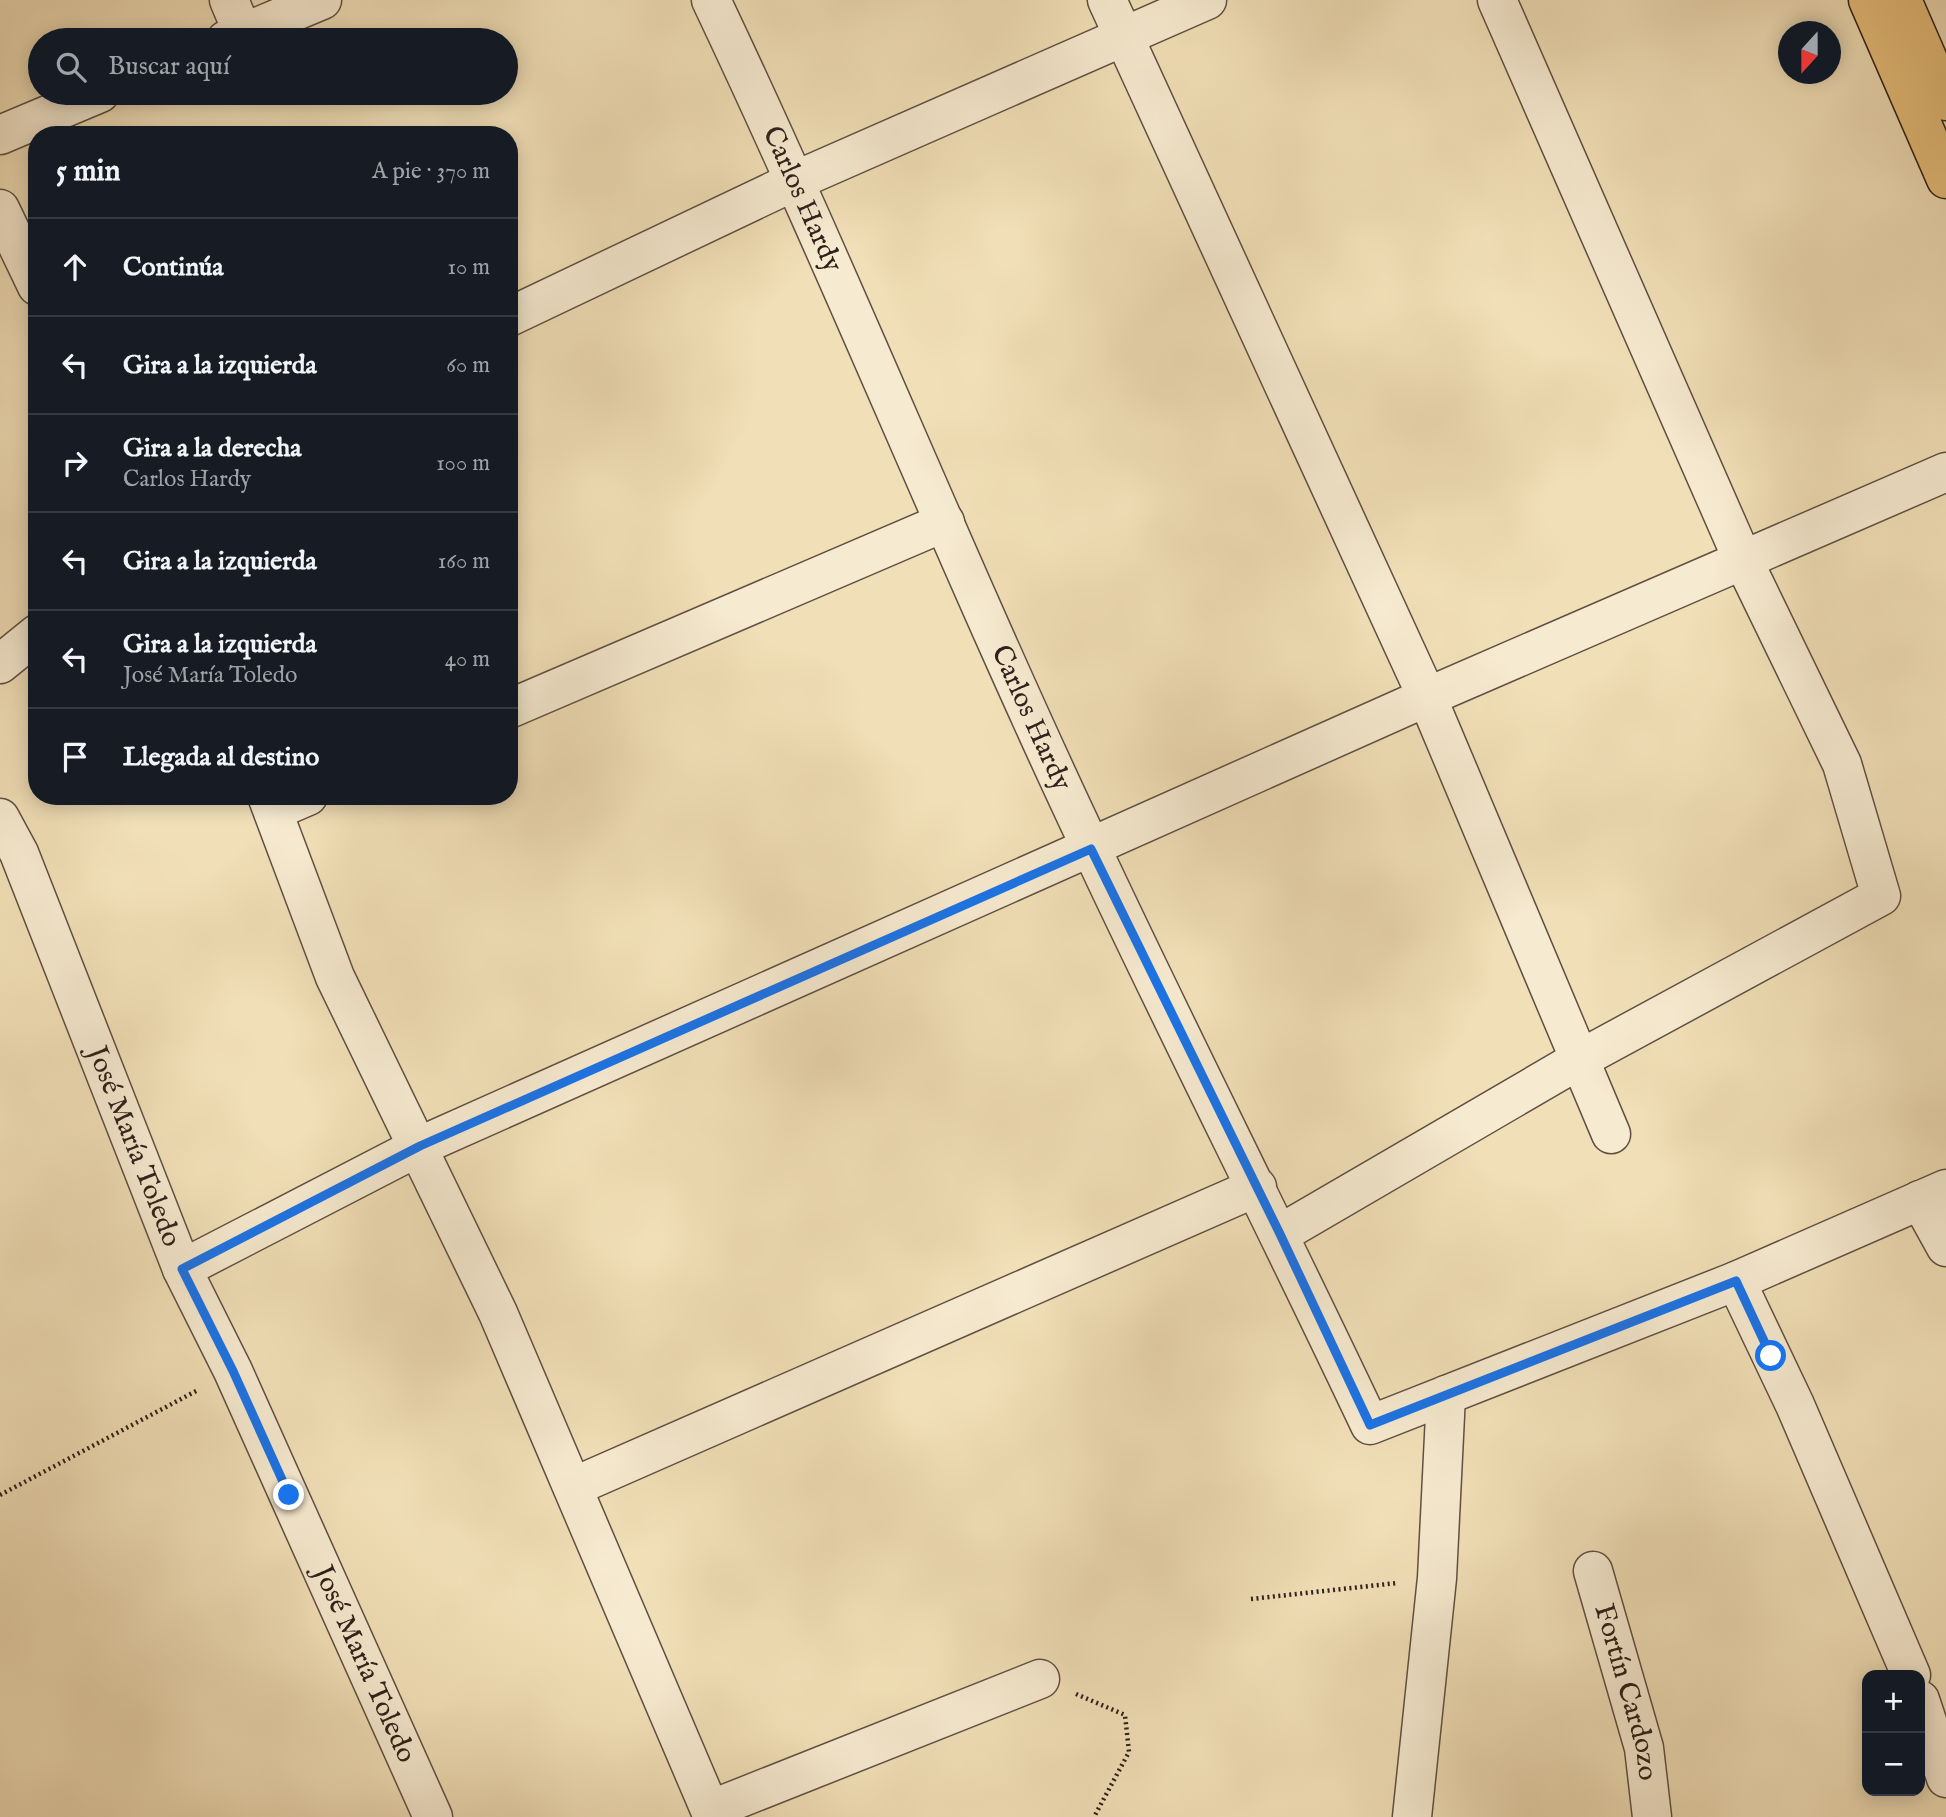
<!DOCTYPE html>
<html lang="es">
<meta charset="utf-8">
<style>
:root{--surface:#171b24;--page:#20242c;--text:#f1f3f6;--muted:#9ea1a6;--line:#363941}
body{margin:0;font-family:"IM FELL English",serif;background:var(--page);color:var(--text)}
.controls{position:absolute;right:21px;bottom:21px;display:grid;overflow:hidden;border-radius:14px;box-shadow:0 4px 18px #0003}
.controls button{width:63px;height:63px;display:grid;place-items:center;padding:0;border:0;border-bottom:2px solid var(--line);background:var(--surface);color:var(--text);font:35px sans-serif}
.compass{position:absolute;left:1778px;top:21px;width:63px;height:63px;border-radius:50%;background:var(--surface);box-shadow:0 4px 18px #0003;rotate:201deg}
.stop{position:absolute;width:21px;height:21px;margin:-16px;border:5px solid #1a73e8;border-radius:50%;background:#fff}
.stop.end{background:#1a73e8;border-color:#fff;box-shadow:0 2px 7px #0008}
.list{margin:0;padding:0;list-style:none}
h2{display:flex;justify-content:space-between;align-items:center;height:91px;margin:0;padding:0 28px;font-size:30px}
h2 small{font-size:23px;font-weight:400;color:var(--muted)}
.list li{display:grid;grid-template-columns:46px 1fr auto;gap:21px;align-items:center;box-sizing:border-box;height:98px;padding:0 28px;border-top:2px solid var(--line)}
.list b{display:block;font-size:26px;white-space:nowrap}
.list p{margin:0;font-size:23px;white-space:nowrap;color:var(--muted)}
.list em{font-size:23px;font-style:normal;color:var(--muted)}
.icon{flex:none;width:38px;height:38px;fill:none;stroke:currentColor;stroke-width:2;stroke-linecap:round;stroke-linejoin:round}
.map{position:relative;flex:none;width:1946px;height:1817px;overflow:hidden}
.search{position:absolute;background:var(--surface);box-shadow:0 4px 18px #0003;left:28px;top:28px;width:490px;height:77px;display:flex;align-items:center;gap:18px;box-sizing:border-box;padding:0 24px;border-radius:38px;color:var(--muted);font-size:26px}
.panel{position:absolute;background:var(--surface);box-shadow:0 4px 18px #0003;left:28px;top:126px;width:490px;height:679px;border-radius:28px}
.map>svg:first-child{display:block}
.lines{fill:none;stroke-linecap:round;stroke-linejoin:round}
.minor-casing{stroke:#5f5042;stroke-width:41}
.major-casing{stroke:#2e211b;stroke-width:41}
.path{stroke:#2e211b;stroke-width:4.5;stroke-dasharray:2 3.5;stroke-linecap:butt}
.minor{stroke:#f6ead0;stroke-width:38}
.major{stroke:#e8c07c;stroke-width:38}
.route{stroke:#1a73e8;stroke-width:9}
.labels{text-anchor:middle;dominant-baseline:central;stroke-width:5;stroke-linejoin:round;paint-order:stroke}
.street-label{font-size:28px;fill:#2e211b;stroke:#f6ead0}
</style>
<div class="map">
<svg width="1946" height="1817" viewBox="0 0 1946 1817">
<rect width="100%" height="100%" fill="#f1dfb7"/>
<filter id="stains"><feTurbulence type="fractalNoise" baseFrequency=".00286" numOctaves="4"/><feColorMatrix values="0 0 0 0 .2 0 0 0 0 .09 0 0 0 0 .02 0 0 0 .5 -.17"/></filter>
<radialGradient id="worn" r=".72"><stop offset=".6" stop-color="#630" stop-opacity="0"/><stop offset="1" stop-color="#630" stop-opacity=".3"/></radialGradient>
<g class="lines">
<defs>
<g id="minor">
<path d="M229,0L243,33"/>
<path id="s1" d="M711,0C844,280 959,569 1092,850C1182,1042 1279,1232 1370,1425L1736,1281L1946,1189"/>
<path d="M1107,0L1427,697L1611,1134"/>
<path d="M226,40L322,0"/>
<path d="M0,135L100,93"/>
<path d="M0,209L37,286"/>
<path d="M509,317L797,180L1207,0"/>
<path d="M0,664L37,634"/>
<path d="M509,709L945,522"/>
<path d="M267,796L335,977L498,1313L710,1810L1040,1679"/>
<path d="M273,811L308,796"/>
<path id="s2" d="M0,818L19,853L182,1269L233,1371L433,1817"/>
<path d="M1920,1200L1946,1247"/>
<path d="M1280,1234L1582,1058L1881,896L1842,764L1742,558L1497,0"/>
<path d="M182,1269L420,1146L1427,697L1946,472"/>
<path d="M1736,1281L1795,1405L1911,1675"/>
<path d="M573,1487L1257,1187"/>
<path id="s3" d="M1593,1571L1644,1748L1652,1817"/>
<path d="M1920,1700L1946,1778"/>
<path d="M1412,1817L1437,1578L1446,1395"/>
</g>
<path id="major" d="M1868,0L1946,179
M1902,0L1946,101"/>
</defs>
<use href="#minor" class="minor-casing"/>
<use href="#major" class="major-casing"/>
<path class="path" d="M0,1495L198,1390
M1251,1599L1397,1583
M1076,1694L1125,1715L1129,1752L1094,1817"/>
<use href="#minor" class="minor"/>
<use href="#major" class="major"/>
</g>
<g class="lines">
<path class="route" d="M289,1495L233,1371L182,1269L420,1146L1091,849L1280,1234L1370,1425L1736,1281L1771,1356"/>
</g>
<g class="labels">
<g class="street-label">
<text stroke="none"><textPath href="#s1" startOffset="219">Carlos Hardy</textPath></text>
<text stroke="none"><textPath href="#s1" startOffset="786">Carlos Hardy</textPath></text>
<text stroke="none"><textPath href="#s2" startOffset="355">José María Toledo</textPath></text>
<text stroke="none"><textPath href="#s2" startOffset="922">José María Toledo</textPath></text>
<text stroke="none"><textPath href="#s3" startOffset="126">Fortín Cardozo</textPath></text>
</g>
</g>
<rect width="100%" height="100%" filter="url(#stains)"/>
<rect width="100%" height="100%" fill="url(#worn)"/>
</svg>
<div class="controls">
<button>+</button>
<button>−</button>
</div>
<svg class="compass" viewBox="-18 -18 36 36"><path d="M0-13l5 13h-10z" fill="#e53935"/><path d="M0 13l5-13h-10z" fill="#9ea1a6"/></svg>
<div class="stop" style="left:1771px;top:1356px"></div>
<div class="stop end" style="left:289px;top:1495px"></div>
<div class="search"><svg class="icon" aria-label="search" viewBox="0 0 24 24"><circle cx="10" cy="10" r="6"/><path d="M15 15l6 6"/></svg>Buscar aquí</div>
<section class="panel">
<h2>5 min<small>A pie · 370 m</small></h2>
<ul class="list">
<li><svg class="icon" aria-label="ahead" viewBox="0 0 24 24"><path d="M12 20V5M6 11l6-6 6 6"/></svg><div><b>Continúa</b></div><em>10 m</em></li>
<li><svg class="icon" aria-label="left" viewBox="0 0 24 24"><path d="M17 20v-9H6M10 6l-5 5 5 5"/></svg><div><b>Gira a la izquierda</b></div><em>60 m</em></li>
<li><svg class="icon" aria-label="right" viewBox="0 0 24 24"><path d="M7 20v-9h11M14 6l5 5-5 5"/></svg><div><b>Gira a la derecha</b><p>Carlos Hardy</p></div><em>100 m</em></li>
<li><svg class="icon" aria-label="left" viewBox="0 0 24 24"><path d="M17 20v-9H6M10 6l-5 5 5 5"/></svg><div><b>Gira a la izquierda</b></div><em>160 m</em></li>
<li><svg class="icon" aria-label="left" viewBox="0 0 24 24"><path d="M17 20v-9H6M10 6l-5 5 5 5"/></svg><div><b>Gira a la izquierda</b><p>José María Toledo</p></div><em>40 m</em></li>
<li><svg class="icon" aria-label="arrive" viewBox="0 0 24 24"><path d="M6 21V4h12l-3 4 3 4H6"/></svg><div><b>Llegada al destino</b></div></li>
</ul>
</section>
</div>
